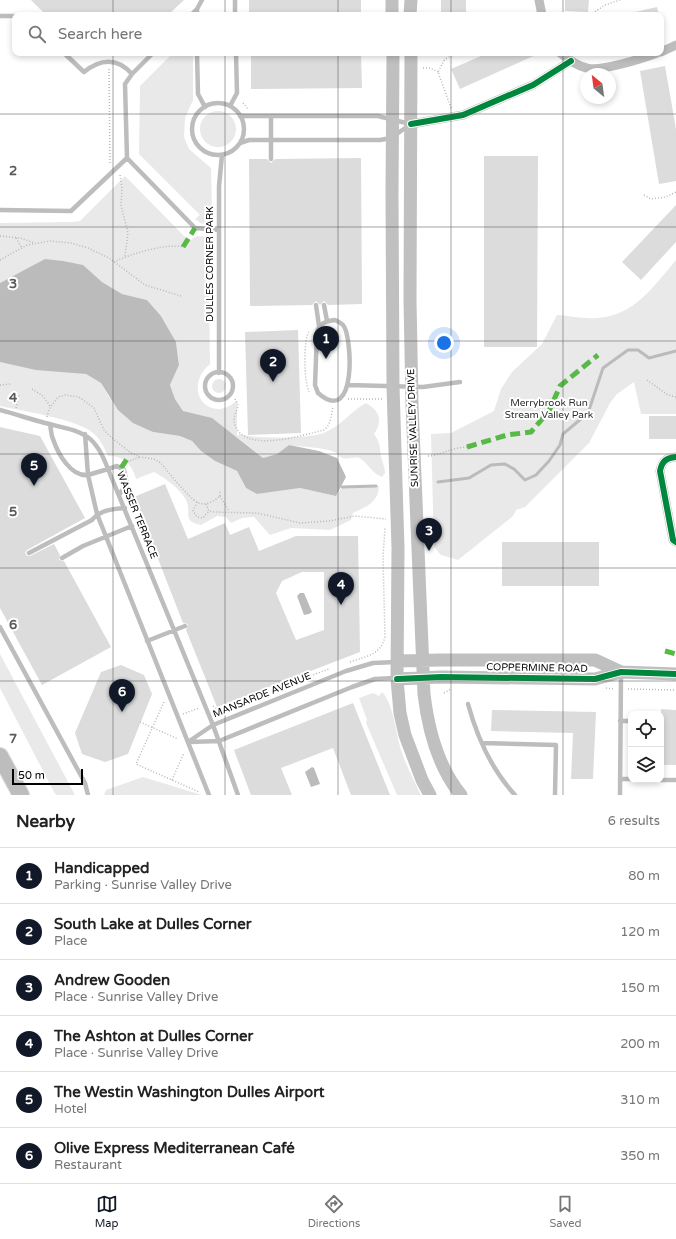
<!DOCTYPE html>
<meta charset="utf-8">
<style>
:root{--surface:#fff;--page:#f2f2f2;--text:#222;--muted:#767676;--line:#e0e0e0;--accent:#111827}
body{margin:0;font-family:"Varela Round",sans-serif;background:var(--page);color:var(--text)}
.controls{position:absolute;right:12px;bottom:12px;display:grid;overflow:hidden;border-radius:8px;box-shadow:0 2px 6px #0003}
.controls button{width:36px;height:36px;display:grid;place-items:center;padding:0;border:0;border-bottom:1px solid var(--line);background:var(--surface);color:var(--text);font:20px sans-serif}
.compass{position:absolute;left:580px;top:68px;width:36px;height:36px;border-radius:50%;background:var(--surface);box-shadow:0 2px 6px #0003;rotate:331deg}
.scale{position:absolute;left:12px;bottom:10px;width:71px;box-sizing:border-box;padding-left:4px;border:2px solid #000;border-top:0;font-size:11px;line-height:14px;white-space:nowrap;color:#000;-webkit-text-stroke:3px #fff;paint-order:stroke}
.you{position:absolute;left:444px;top:343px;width:14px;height:14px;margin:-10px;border:3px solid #fff;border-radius:50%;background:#1a73e8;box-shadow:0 0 0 6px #1a73e833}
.badge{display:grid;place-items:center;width:26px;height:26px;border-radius:50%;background:var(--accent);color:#fff;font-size:13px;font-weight:700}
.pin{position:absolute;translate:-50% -33px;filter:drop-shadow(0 1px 2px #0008)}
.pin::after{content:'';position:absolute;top:21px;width:14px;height:12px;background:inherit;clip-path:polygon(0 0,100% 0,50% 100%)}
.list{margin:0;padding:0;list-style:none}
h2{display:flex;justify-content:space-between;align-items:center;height:52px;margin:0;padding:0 16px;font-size:17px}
h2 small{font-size:13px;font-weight:400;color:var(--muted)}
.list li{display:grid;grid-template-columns:26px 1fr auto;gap:12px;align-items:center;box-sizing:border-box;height:56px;padding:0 16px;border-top:1px solid var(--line)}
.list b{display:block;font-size:15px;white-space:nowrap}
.list p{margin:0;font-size:13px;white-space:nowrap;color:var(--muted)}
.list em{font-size:13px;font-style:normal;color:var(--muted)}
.icon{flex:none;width:22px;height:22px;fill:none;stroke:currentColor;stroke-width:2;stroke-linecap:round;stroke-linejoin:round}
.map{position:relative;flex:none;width:676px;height:795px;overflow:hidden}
.search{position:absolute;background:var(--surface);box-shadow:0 2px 6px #0003;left:12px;right:12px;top:12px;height:44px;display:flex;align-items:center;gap:10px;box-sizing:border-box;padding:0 14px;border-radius:8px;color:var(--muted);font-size:15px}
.sheet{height:388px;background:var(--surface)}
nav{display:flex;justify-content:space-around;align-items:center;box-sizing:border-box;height:56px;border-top:1px solid var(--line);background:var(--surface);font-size:11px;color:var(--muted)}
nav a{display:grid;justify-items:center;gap:2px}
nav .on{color:var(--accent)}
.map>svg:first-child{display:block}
.green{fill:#e9e9e9}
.water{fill:#bbb}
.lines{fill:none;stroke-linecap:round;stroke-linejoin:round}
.stream{stroke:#bbb;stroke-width:3}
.building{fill:#dcdcdc;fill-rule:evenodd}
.highway-casing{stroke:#dbdbdb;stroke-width:18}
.path{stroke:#b8b8b8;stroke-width:1.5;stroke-dasharray:1 2;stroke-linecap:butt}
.lane{stroke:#bdbdbd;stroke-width:4.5}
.street{stroke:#bdbdbd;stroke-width:9}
.secondary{stroke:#c0c0c0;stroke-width:13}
.highway{stroke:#bdbdbd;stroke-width:16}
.quiet{stroke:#58b947;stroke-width:5;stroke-dasharray:10 5;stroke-linecap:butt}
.cycleway-casing{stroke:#fff;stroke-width:8}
.cycleway{stroke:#00873e;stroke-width:6}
.grid{fill:none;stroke:#595959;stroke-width:1;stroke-opacity:0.55}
.labels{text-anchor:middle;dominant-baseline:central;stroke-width:4;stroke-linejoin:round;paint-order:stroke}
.street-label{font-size:10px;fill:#000;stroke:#fff}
.park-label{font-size:10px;fill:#2e2e2e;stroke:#fff}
.grid-label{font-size:13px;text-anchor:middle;font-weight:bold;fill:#595959;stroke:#fff;stroke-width:4;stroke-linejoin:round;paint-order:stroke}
</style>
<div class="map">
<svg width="676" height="795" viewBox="0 0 676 795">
<rect width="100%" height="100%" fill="#fff"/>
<path class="green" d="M173,53H193V100L185,118L184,137L189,149L211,168L212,213L209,221L202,224L195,219L200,215L139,154L140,86Z
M200 129a18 18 0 1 1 36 0a18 18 0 1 1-36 0Z
M125,176L189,241L197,236L208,237L210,364C180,390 211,426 237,400V436L240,434C255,439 312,439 326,432C342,425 351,411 366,403C380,411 383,421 374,434C381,444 379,446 381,456C382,462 385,467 385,473L382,477C373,474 368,464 361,459C355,455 349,460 343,458C339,457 338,454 336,453C326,447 301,447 289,445L277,454L263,458L237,437L183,411L175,399L170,385L179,365L178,354L176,342L161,316L147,300L122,294L102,282L82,265L15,275L0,283V223L72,222L80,221Z
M676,260V414H641L634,382L617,394L610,403L589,443L525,507L516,510L513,516L458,560L441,555L434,547L431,434L451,433L494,411L501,389L512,372L542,344L557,315C570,316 584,319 597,318C634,316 654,286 676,260Z
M0,362L86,374L101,383L109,397L153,432L180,436L192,441L201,451L215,461L237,471L246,488L257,494L300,488L336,496L342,487L379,486C379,502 366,507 353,513L351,520L330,530L291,528L270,535L254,517L242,518L231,523L226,517L217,516L201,525C182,521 191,514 187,502C182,490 165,478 154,472L136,479C132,464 124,456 108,456C104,447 100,439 93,433C77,419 22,411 0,406Z
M212 386a7 7 0 1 1 14 0a7 7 0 1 1-14 0Z
M0,654L75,795H56L53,790L0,688Z
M382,692C394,704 396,736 402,753C407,767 414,781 421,795H397L366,723L367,720L359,698L373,693L379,696Z
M143,777L202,795H104L106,790Z"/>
<path class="water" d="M45,259L63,261L83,265L102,282L122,294L147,300L161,316L176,342L179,365L170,385L175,399L183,411L212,418L263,458L277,454L289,445L319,451L337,458L346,477L336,496L300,488L257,494L246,488L237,471L215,461L201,451L192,441L180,436L153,432L133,423L118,410L101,383L86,374L36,370L0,362V283Z
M300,593H304L312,612L309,614L304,615L297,596Z
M312,767L314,768L320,784L311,787L305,772Z"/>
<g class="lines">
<path class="stream" d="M438,482L469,478L491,465L505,464L514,469L525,480L536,475L549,461L560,445L563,434L588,413L603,368L628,350H638L649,358L676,351
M342,487L376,486"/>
</g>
<path class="building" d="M31,0H184L168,15H46Z
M249,0H361V15H249Z
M441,0H466V15H441Z
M565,0H589L588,12L565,11Z
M657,7L659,15H636L635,12Z
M251,53H361L362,88L251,89Z
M488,53H540L460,89L451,69Z
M665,66L676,129V181L659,184L640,71Z
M484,156H538L537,347H484Z
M361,158L362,304L328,305L324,301L320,305L316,301L312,305L250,306L249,159H267L271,163L275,159Z
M676,205V242L641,280L622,262Z
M298,330L301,433L248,435L245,332Z
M649,416H676V439H649Z
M0,427L40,436L85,518L27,550L25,553L27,556H30L54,544L60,555L59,560L64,561L111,647L42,685L0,608Z
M165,484L188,539L225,523L230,535L249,527L259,551L296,536H358L360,652L217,707L186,630L188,624L183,623L134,497ZM302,572H324V630L296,640L276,593L282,581Z
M502,542H599V586H502Z
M121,665L144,675L152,694L128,754L105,762L82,754L75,733L101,672Z
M353,703L390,795H351L333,748L281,768L292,795H251L234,750Z
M661,709L676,710V765H661Z
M492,710L596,712L593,779H571L573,733L491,731Z"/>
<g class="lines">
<defs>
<path id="highway" d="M0,756L21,795"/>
</defs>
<use href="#highway" class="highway-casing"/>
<path class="path" d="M590,15L605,5L620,0
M423,68H430L438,72
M109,69L110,164
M243,103L248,109
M451,108L438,72L445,59L458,53
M120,175L122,189L121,205L128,233L125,256
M644,195L651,199L666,197L676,192
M0,236L20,238L35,243
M16,238L22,248
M0,260L27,245L50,241L71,243L88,248L109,258L145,285L181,296
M114,262C130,254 166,243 183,247
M647,380L668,395L676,397
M0,385L11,384
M32,389L43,396L50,406
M309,392C304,380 303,343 309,331
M235,399L238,404C238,411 232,417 235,425C245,454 303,435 324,430C331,425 331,415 333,407
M348,399H382
M16,408L19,395
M47,417L49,409L58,397L65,395L79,397L94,408L104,430L112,438L131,453L140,457L154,459L161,463C168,472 189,498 197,502C204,507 215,501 220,496V490
M428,456C442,455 453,447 467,447
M127,462L140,457
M220,496L229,511
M197,502L193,511L197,517L203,518L209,511
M206,504L209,511L214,512L257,513L300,523L329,521L355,516L386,519
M350,662C366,656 380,656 385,637L383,557L385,528
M606,688L614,689
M628,689L676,690
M444,693L451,689
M164,702L136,764L199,792
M213,706L218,710L228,706L329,669
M183,714L199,708
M140,722L178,739
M172,780L184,753"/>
<path class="lane" d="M235,0V15
M191,15L197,9
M197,15V9L202,0
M0,16H15
M64,53L84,72C100,59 117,57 132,74L153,53
M197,53L198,94L205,107
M192 129a26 26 0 1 1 52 0a26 26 0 1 1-52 0Z
M230,106L237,93L236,53
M240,116H378L410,124
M240,143L249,140H380L391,138L408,126
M127,158L195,228L219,230
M271,159V117
M0,210L71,211L127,158L125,84L132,74
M316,305L319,326
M324,305L327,321
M335,320C337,321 341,323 343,325C352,334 358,428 318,393L315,385L317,332C319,323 327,321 335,320Z
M205 386a14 14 0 1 1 28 0a14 14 0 1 1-28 0Z
M219,373V186L222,155
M348,385L423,387L460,382
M0,410C15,414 30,419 45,423C81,432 94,431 108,469L117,466L124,470L127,483L119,495
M50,424C51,429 51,435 53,439C58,454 71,477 88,475L85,434
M29,553L92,520C100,510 112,509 125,508
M62,558L83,546L132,526
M0,627L85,783L88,795
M147,641L185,626
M468,704C477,737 492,770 515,795
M620,721H631
M188,742L213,725L346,671L373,663L396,662
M189,742L219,741L352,687L375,679L395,678
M482,743L556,745L555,795
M620,779H631
M661,780H676
M209,795L97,514L88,475L108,469L213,725L238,795
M620,795L621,673"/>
<path class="street" d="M539,0L542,15
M661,52L676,45
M560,53C568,59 577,66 587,68C600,72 644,58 657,53
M411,124L463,115L533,85L571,61
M676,457C666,458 662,461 660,471L673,540L676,542"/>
<path class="secondary" d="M392,0V15
M410,15L411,0
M393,53L392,193L393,386L398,548L397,679L400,713L405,735L422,780L430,795
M411,53L410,300L412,404L424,694C428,728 438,767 461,795
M398,661L440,660H595L621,672
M397,679L441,677L595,679L621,672L676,674"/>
<use href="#highway" class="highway"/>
<path class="quiet" d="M183,247L195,228
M467,447L507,435L531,432L549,411L560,386L598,355
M121,468L127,459L129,461
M665,651L676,654"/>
<defs>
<path id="cycleway" d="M411,124L463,115L533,85L571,61
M676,457C666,458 662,461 660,471L673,540L676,542
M397,679L441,677L595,679L621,672L676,674"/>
</defs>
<use href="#cycleway" class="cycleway-casing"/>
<use href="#cycleway" class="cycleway"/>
</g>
<path class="grid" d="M113,0V15M225,0V15M338,0V15M451,0V15M563,0V15M113,53V795M225,53V795M338,53V795M451,53V795M563,53V795M0,114H676M0,227H676M0,341H676M0,454H676M0,568H676M0,681H676"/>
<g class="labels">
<g class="street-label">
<text transform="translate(210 264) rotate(-90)">DULLES CORNER PARK</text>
<text transform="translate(413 428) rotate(-92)">SUNRISE VALLEY DRIVE</text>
<text transform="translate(137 515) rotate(68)">WASSER TERRACE</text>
<text transform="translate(537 668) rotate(1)">COPPERMINE ROAD</text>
<text transform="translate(262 695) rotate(-22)">MANSARDE AVENUE</text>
</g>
<g class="park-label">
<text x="549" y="403">Merrybrook Run<tspan x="549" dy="12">Stream Valley Park</tspan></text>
</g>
</g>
<g class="grid-label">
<text x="13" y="175">2</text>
<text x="13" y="288">3</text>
<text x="13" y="402">4</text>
<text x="13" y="516">5</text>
<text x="13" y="629">6</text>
<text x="13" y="743">7</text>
</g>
</svg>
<div class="controls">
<button><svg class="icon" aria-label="locate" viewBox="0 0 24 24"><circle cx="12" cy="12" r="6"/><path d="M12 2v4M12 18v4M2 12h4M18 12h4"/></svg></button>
<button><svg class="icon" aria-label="layers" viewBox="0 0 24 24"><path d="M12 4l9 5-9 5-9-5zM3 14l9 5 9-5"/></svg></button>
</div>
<svg class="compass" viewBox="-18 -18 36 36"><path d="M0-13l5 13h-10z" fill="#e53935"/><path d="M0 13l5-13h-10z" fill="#767676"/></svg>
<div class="scale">50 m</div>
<div class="you"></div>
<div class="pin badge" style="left:326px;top:359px">1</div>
<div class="pin badge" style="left:273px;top:382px">2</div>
<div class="pin badge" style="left:429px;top:551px">3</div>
<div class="pin badge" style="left:341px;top:605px">4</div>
<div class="pin badge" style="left:34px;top:486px">5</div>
<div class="pin badge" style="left:122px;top:712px">6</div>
<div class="search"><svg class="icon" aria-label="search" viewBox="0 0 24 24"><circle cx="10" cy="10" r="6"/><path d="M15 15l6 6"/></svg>Search here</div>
</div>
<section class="sheet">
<h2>Nearby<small>6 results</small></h2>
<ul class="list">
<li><span class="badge">1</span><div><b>Handicapped</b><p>Parking · Sunrise Valley Drive</p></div><em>80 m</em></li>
<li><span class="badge">2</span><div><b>South Lake at Dulles Corner</b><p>Place</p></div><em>120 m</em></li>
<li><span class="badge">3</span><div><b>Andrew Gooden</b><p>Place · Sunrise Valley Drive</p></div><em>150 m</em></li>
<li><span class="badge">4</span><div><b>The Ashton at Dulles Corner</b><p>Place · Sunrise Valley Drive</p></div><em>200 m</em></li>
<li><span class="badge">5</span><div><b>The Westin Washington Dulles Airport</b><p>Hotel</p></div><em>310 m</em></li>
<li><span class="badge">6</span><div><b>Olive Express Mediterranean Café</b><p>Restaurant</p></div><em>350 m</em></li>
</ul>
</section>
<nav>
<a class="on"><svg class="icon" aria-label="map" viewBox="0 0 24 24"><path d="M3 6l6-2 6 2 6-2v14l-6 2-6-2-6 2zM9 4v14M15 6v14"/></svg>Map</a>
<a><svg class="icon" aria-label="directions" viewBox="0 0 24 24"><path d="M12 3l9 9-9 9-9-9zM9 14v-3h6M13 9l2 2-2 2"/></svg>Directions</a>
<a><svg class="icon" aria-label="saved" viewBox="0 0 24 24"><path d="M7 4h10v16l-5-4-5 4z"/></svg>Saved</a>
</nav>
